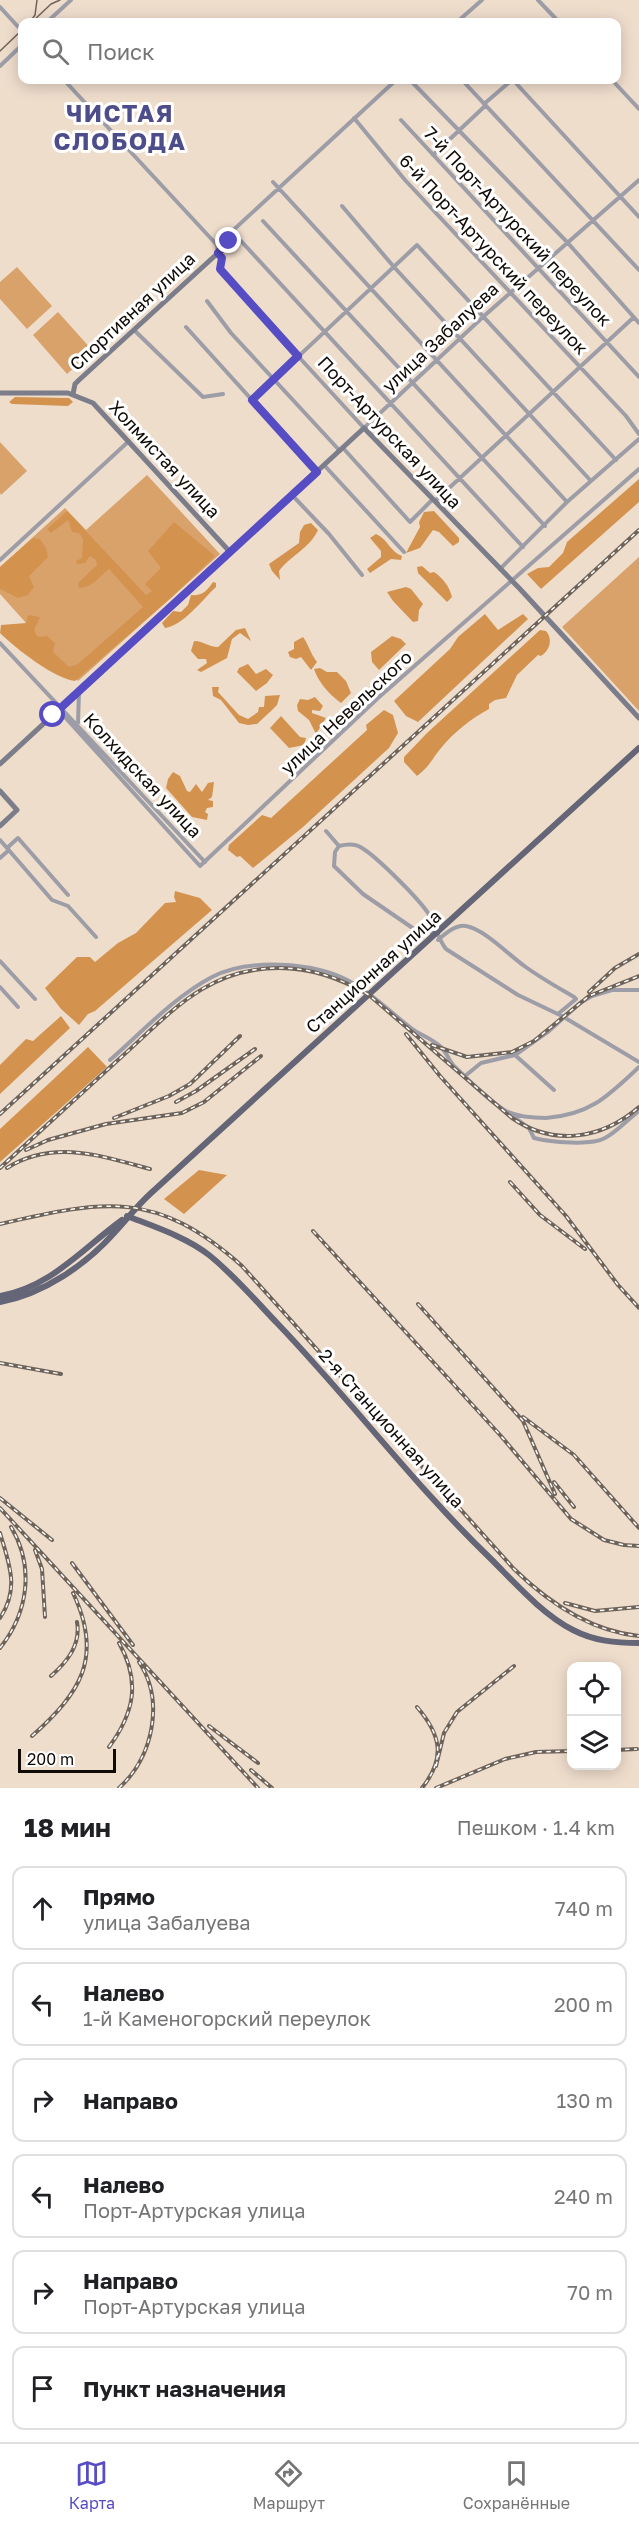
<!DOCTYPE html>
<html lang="ru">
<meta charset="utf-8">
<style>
:root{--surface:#fff;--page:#f2f2f2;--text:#202124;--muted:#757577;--line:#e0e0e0;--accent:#564cc4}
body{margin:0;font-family:"Golos Text",sans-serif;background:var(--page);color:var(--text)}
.controls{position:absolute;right:18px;bottom:18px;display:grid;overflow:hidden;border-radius:12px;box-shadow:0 3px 15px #0003}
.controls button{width:54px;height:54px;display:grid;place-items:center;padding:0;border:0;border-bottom:2px solid var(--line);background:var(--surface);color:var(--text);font:30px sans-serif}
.scale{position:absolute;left:18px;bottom:15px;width:98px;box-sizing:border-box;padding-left:6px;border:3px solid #100a05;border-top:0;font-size:16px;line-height:21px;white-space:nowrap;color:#100a05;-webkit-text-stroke:4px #fff;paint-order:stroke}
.stop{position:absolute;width:18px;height:18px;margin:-14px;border:4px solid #564cc4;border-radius:50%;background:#fff}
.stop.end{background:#564cc4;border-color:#fff;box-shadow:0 2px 6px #0008}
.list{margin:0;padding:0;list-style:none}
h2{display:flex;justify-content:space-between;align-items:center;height:78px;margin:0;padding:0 24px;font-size:26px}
h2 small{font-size:20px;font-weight:400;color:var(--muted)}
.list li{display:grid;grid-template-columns:39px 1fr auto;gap:18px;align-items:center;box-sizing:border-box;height:84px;margin:0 12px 12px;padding:0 12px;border:2px solid var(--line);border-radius:12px}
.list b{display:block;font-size:22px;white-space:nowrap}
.list p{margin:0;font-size:20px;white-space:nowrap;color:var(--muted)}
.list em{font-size:20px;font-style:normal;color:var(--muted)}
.icon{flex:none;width:33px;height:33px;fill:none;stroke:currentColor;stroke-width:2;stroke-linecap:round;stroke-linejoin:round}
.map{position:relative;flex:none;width:639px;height:1788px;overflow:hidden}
.search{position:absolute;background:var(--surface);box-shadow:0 3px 15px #0003;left:18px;right:18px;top:18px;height:66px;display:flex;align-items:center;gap:15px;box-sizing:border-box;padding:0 21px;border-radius:12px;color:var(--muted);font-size:22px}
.sheet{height:654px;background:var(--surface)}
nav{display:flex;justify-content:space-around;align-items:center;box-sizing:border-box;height:84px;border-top:2px solid var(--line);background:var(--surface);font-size:16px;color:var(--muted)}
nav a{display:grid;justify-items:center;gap:3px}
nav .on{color:var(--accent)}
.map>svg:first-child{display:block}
.green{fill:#d9a26b}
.forest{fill:#d3934f}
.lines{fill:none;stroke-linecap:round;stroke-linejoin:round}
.street{stroke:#9c9da7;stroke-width:4}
.secondary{stroke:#7b7d8a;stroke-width:5}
.primary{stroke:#646576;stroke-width:6}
.tram{stroke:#6e6359;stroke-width:1.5}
.rail-casing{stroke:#6e6359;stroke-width:4}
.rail{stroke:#fff;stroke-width:1.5;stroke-dasharray:4.5;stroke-linecap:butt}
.route{stroke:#564cc4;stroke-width:8}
.labels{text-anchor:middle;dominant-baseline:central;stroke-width:6;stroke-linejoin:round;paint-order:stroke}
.street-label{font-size:18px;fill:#100a05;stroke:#fff}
.district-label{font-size:24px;font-weight:bold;letter-spacing:1.5px;fill:#4d4d8b;stroke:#fff}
</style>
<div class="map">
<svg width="639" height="1788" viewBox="0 0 639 1788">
<rect width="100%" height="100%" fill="#efddcc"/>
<path class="green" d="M17,267L52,306L27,329L0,299V282Z
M58,312L93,351L67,374L33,335Z
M0,442L27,471L1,495L0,493Z
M147,475L220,554L78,681L0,594V567L65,508L86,530Z
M639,557V711L562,627Z"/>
<path class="forest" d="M15,397L69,398L73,402L68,406L12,404L9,402Z
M639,479V502L541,589L527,574L538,568L549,567L563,553L567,542Z
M67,511L146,595L152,591L145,584L161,568L148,551L174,522L215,556L171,598L75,681C55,679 15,648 0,633L1,625L26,623L28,615L40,617C37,627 30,629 39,637L47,636L55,643L53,652L69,667L78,664L143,607L109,569C100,576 92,588 79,588L78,583L97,565L96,560L90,556L85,563L77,564L76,561L82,558L83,539L79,533L72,532L68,520L51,533L47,529Z
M434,511L459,538V542L453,546L439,532L433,530L420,548L406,553L420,527L419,522L424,512Z
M311,523L318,530C310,548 290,556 279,571L280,580L272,571L269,564L299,543L300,532L304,525Z
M376,534C388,539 390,552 402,556L401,560L391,559L370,573L367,569L381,557V551L370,538Z
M33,538L40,539L46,548L48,557L29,576L34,587L28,595L18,598L0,589V567Z
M422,566L430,573L434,572C443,578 449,586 452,597L447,602L418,573L417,567Z
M213,582L216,583V587C202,600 184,625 165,628L162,623L173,611L181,612L188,605L191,595C202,596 207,591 213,582Z
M406,587L411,589L423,604L419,610L418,621L413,622L393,601L387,592Z
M485,614L498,630L523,614L528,619L418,722L406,716L394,701L450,649L458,637Z
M245,628L251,641L240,633L232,639L227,658L201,672L197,670L207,663L206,659H198L191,651L194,641C204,641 208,647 218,647L236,630Z
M540,630L546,631C553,639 550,650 541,656L538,655L517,675L506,698L495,700L489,704V709C472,718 453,733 441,748C431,760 431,765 417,776L404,762V757L427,733Z
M392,636L401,639L406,644L379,670L372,662L371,652Z
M303,637C308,643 310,653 317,662L311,670L301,657L296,659L290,657L288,652L294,649V642Z
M248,664L256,674L266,669L273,675L267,683L256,691L237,672L239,668Z
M320,668L327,672H337L346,681L351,693L341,703C330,695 318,682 314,669Z
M212,687H219L218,692L239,715L248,719L258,712L259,707H264L265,696L280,695L277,705L271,711L257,724L248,725L239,723L221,700L213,696Z
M315,697L323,706L320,711L312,710V713L326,718L316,734L309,720L298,711L297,705L300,699L308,700Z
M384,710L393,715L398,733L389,748L303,827L253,868L240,856L237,857L228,850L229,845L262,815L271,818L367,730L366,725Z
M281,716L300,737L306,738L304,745L289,748L270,728Z
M173,772L180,776L187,791L190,792L196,784L202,792L208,783L214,782L212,797L208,800L213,801V807L207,808L205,812L208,814L207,820L192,817L166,788L168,779Z
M175,891L200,898L212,910L95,1011L88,1014L79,1025L61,1009L45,988L77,957H90L95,962L118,943L136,933L165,903L176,902L174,897Z
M61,1016L70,1028L0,1094V1065L26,1039L33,1041Z
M88,1047L107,1067L0,1162V1129Z
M199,1170L227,1175L184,1214L164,1199Z"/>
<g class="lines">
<path class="street" d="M538,0L559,22
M0,7L22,31
M47,22L71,0
M457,22L482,0
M0,66L22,45
M64,80L217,245L218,253L222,258L220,269L230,282L364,428L484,316L639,180
M410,80L567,242L639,323
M462,80L639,270
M513,80L639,217
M612,80L639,109
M484,104L512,80
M354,118L405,180L626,416L639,434
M401,120L639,377
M433,155L485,106
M273,182L567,502
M342,206L394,267L591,481
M263,221L545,526
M241,241L523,547
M218,253L229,241V234L396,80
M207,301L231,333L340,451
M186,327L317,472
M134,330L203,397L223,394
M252,400L417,245L616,460
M343,448L410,522L432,500
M324,465L404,552
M292,495L329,534L362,575
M435,501L634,317
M0,560L129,441
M500,569L567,502L639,439
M0,643L205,862
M61,708L63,715L200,866L378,698L639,469
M78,723L79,692
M326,831L339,846L335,852L334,866L363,894L414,929L421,932H437
M0,840L52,900L68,906L96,937
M339,846C347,844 355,843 362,848C377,857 418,898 428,913C436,925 437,938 446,949L518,995L562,1016L639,1062
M7,848L18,838L68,895
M0,858L9,850
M438,940C445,934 456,924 466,926C484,929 509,955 523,965C539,977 557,987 574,997L576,999L558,1014
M0,961L35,999
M0,987L18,1007
M515,1055L549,1031L580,1003L592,996L612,990H639
M110,1060C142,1032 174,997 212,977C248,958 314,962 349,981C372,993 390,1012 411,1028C420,1035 433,1039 441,1047C447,1053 449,1061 454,1066C470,1081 487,1100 506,1111C518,1117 533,1118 546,1118C590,1115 608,1096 639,1067
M465,1076L481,1063L515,1055L554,1090
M510,1114L529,1128L534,1138C550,1142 591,1146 605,1138C617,1132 628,1119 639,1111"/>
<path class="secondary" d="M0,393H68L93,403L230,552
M73,394L75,384L79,380L218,253
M0,764L364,428L520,589L639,718
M0,791L17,810L0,826"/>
<path class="primary" d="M127,1216C155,1227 186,1237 209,1255C234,1275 255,1300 277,1323C350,1399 414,1485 491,1559C515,1583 542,1614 573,1630C594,1641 616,1643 639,1643
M0,1296C51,1287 82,1249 122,1220
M0,1302C43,1294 86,1265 115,1232C127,1219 137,1206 150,1194L639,748"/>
<path class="tram" d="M30,22L35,15L37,0
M32,22L51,4L60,0
M0,51L22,30"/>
<defs>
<path id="rail" d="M589,992L615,968L639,954
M406,1034L440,1076L566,1216L618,1285L639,1308
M432,1045L467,1057L512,1052L534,1041L589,996L639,976
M176,1102L196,1091L255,1049
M0,1114L639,530
M114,1118L169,1096L190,1084L240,1036
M26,1150L48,1140L106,1124L182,1113L204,1102L261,1056
M0,1168C39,1132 79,1096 118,1060C169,1015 205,968 279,968C312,968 340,978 369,995L512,1118C554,1147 602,1139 639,1107
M7,1168C53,1139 102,1156 150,1169
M510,1182L540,1215L585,1249
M0,1224C105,1200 155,1189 242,1266L514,1569C549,1603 590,1631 639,1636
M313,1231L501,1436L571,1519L604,1540L624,1545L639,1546
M418,1304L523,1421L555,1494
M0,1363L61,1374
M523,1417L574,1455L639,1528
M554,1482L574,1507
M0,1498L52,1540
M0,1508L258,1788
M0,1533C9,1564 20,1588 0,1618
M35,1550L42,1569L45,1617
M72,1563L133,1645
M565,1603L595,1611L639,1607
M0,1648C28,1613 35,1567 11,1527
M51,1676C67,1662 81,1645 77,1622
M417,1707C441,1735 446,1758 422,1788
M209,1726L258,1763
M32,1736C80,1693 104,1658 73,1593
M109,1747C134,1713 141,1682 119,1643
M616,1750L637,1749
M436,1766L444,1733L457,1712L514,1666
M251,1770L272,1788
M119,1788C153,1757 165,1701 139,1662
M436,1788L505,1759L536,1752L572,1751"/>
</defs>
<use href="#rail" class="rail-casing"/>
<use href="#rail" class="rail"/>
</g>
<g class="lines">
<path class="route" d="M53,715L317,472L252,400L298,356L220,269L222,258L218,253L229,241"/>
</g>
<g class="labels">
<g class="street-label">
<text transform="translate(518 226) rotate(47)">7-й Порт-Артурский переулок</text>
<text transform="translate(494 254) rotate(47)">6-й Порт-Артурский переулок</text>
<text transform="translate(132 311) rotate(-43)">Спортивная улица</text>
<text transform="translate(440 337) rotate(-43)">улица Забалуева</text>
<text transform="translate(390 432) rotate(47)">Порт-Артурская улица</text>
<text transform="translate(165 459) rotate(47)">Холмистая улица</text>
<text transform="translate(346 712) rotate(-43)">улица Невельского</text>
<text transform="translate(143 775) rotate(47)">Колхидская улица</text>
<text transform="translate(373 971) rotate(-42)">Станционная улица</text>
<text transform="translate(392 1428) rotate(48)">2-я Станционная улица</text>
</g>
<g class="district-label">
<text x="120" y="112">ЧИСТАЯ<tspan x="120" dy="28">СЛОБОДА</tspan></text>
</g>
</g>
</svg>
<div class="controls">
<button><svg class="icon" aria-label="locate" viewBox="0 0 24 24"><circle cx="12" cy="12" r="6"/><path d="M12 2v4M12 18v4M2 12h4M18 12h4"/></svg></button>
<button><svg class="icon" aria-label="layers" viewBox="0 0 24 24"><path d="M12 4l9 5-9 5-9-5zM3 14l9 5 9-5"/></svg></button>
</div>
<div class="scale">200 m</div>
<div class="stop" style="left:53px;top:715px"></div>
<div class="stop end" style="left:229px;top:241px"></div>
<div class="search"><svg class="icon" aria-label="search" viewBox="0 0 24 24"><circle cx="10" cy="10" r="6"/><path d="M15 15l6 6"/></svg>Поиск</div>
</div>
<section class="sheet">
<h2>18 мин<small>Пешком · 1.4 km</small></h2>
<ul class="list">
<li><svg class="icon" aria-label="ahead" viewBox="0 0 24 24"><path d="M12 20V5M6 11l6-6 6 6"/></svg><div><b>Прямо</b><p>улица Забалуева</p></div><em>740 m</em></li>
<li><svg class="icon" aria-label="left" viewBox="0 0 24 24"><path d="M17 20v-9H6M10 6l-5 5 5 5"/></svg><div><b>Налево</b><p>1-й Каменогорский переулок</p></div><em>200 m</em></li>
<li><svg class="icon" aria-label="right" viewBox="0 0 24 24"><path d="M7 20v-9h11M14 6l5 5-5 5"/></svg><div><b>Направо</b></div><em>130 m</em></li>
<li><svg class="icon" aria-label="left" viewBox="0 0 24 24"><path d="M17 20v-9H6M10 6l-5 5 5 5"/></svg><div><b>Налево</b><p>Порт-Артурская улица</p></div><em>240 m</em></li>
<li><svg class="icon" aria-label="right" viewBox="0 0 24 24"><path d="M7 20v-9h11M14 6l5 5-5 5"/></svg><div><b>Направо</b><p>Порт-Артурская улица</p></div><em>70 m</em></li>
<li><svg class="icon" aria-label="arrive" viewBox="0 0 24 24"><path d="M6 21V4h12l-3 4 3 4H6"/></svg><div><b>Пункт назначения</b></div></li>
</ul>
</section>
<nav>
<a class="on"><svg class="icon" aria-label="map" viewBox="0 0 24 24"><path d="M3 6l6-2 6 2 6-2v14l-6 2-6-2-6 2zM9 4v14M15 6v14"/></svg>Карта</a>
<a><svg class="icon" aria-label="directions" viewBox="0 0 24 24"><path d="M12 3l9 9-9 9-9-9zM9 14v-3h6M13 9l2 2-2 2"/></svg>Маршрут</a>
<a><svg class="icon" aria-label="saved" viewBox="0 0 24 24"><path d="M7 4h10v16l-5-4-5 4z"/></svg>Сохранённые</a>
</nav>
